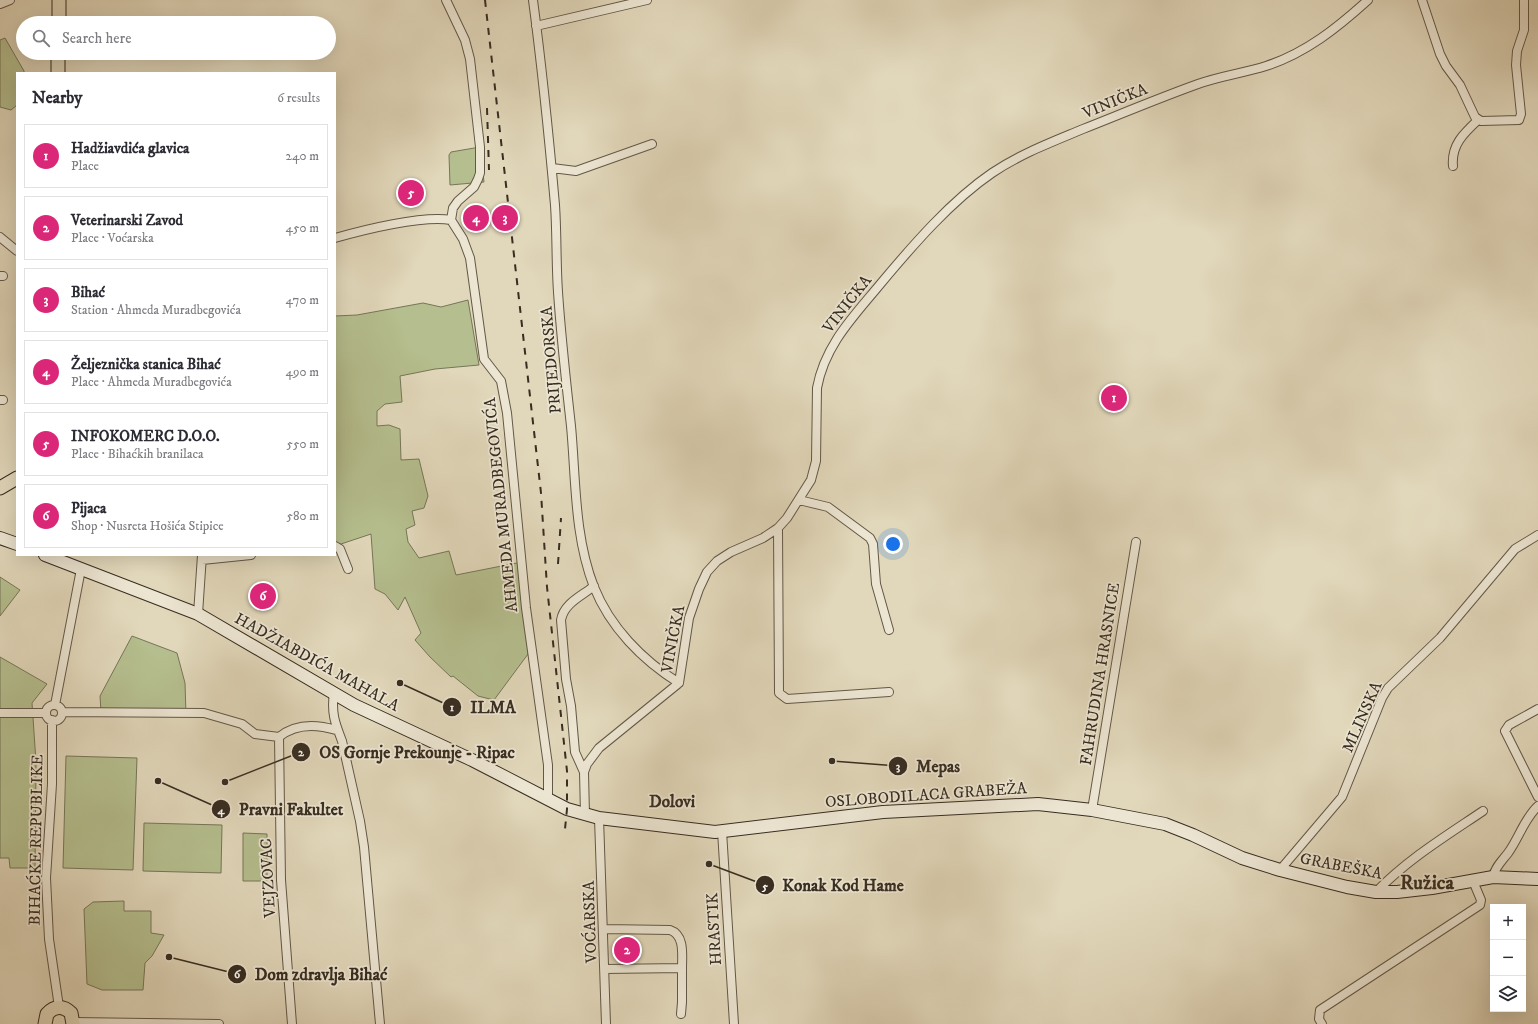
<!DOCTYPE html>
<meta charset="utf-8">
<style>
:root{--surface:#fff;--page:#f2f2f3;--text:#2b2b33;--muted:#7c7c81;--line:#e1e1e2;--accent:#db2777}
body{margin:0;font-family:"IM FELL DW Pica",serif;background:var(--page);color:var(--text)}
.controls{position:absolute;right:12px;bottom:12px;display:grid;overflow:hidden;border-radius:0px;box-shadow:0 4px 16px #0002}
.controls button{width:36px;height:36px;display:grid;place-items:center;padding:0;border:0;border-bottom:1px solid var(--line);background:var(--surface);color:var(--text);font:20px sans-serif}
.you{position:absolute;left:893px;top:544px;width:14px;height:14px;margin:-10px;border:3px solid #fff;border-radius:50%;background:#1a73e8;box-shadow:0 0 0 6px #1a73e833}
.badge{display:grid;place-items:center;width:26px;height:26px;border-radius:50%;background:var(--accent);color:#fff;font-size:13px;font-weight:700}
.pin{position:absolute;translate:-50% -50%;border:2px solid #fff;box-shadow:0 1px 4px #0006}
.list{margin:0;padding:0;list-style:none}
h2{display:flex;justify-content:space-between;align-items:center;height:52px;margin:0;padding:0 16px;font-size:17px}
h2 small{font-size:13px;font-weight:400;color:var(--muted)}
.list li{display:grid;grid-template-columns:26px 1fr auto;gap:12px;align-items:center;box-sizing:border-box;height:64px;margin:0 8px 8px;padding:0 8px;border:1px solid var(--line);border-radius:0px}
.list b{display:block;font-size:15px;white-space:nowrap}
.list p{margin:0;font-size:13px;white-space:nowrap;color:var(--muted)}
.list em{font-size:13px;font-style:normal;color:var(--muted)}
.icon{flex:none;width:22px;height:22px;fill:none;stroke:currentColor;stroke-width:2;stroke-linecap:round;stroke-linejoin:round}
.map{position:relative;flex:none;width:1538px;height:1024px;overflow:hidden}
.search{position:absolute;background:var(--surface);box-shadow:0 4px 16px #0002;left:16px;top:16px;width:320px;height:44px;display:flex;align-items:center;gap:10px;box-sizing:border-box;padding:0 14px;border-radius:22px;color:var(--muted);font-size:15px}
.panel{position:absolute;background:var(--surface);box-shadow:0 4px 16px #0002;left:16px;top:72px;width:320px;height:484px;border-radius:0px}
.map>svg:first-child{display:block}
.green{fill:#b5be8e;stroke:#767658}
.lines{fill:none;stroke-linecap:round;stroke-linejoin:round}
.street-casing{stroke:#625847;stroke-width:10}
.secondary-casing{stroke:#372d21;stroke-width:14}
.primary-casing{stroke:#372d21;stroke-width:15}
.street{stroke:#ece5d2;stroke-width:8}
.secondary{stroke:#ece5d2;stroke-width:12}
.primary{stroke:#e1d7ba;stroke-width:13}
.rail{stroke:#372d21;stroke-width:2;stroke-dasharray:7 7;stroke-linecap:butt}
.labels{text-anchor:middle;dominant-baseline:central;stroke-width:3.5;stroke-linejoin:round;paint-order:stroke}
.street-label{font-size:16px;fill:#372d21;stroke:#ece5d2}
.neighbourhood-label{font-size:17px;font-weight:bold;fill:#372d21;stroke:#ece5d2}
.district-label{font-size:20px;font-weight:bold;fill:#372d21;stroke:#ece5d2}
.leader{fill:none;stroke:#372d21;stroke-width:1.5}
.callout-dot{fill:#372d21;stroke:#ece5d2;stroke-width:1.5}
.mark-label{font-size:12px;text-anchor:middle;font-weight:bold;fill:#fff}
.callout-label{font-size:17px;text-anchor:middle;font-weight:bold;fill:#372d21;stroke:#ece5d2;stroke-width:3.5;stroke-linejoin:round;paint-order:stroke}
</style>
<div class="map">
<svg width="1538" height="1024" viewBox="0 0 1538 1024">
<rect width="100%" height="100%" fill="#e1d7ba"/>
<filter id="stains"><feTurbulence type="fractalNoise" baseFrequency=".005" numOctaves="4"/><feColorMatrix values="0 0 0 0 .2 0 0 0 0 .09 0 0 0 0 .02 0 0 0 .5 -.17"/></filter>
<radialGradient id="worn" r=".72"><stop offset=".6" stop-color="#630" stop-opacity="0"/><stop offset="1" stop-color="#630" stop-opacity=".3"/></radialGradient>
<path class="green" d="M5,38L24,71V73H17V105L11,110L0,107V40Z
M480,147L484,182L450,185L449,155L451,152Z
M468,300L479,365L435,369L400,376L402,402L385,404L377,411V426L389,425L400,429L401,460L419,459L428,496L424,508L412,511L415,525L406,529L408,542L419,558L449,551L456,575L522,562L531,650L494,700L478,696L453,676L451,677L430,657L415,640L421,633L405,597L398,610L385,594L375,589L371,534L335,546V316L357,315L423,303L441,307Z
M0,577L20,590L0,616Z
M132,636L177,653L185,683L186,715L101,712L100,696Z
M0,657L47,684L32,703L36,762L35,868H10L9,858H0Z
M66,756L137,758L133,870L63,868Z
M144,823L222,825L221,873L143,871Z
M243,833L267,834V881H243Z
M124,901V911H151V933L164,935L152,956L145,963L143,990H102L87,984L84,909L93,902Z"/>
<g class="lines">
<defs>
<path id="street" d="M446,0L465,40L470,59L480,147V173L478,179L474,187L458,201L453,208L451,220
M533,0C542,68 549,137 555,205C557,234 556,263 558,292C561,337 566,381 571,426C576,479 574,536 594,587C610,627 642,660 679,683
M1422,0L1440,54L1446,66L1460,85L1475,117L1481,121L1519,120L1521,114L1516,65L1517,51L1524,30V0
M0,4L10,0
M536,26L647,0
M1453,166C1451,145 1464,133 1478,120
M552,168L576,171L652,144
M451,220L463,239L470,258L484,359L501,381L507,413L526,608L548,765V799
M0,237L17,251
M335,238C363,230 423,215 451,220
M0,276H3
M0,400H3
M799,500L828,507L870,538L873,544L876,584L889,630
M778,528L779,693L787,699L889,692
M335,546L340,549L348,569
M202,560L251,555
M198,614L202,555
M334,693C331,713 335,723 342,741L360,821L364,847L380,1024
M55,705L81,569
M46 713a8 8 0 1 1 16 0a8 8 0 1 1-16 0Z
M1538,709L1509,725L1505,731L1538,797
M62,712L204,713L242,724L255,734L279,737
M0,713H46
M52,720V784L46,878L49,939L59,1007
M279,737L281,880L292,1024
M279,737C296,723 316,724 336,730
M584,772L575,752L571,706L566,679L561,620C564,603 582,596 594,586
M1092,810L1136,542
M585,815L584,772L587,764L599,748L679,683L689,618L699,589L707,572L717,561L731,552L763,538L778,528L787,518L811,480L816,461L817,388C825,344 855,315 882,282C913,245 951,201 992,173C1020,154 1052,142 1083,129C1121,114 1159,98 1198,84C1220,76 1244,73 1266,66C1306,53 1337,28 1368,0
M599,818L606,1024
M722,831L734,1024
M1280,870L1342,797L1382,698L1388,688L1440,638L1515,549L1538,535
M1493,877C1495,867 1502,861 1508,853C1519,838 1524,819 1538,806
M1376,892C1408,859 1446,836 1483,811
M604,929L670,930C685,935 682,955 682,968L605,969
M681,1014L682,1002V968
M74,1022L219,1024
M1322,1024L1319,1019L1320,1010L1480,905L1481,900L1473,881"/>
<path id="secondary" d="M0,538L17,544
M45,555L198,614L354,705L472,760L567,809L599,818L715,832L883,812L1038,804L1092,810L1165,824L1193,835L1242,858L1280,870L1347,887L1376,892H1397L1432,888L1493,877L1538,879"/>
<path id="primary" d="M59,23V0
M58,73V53
M0,488L17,478
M45,1024L47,1014C54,1006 63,1005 71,1013L73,1024"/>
</defs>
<use href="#street" class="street-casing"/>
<use href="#secondary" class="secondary-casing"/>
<use href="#primary" class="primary-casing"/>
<use href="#street" class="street"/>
<use href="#secondary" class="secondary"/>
<use href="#primary" class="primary"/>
<path class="rail" d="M485,0L541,493L547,587L567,771V809L565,829
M487,108L489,170
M558,564L561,518"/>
</g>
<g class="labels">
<g class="street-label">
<text transform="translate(1115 101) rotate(-22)">VINIČKA</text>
<text transform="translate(847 304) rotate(-52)">VINIČKA</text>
<text transform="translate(551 360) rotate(-95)">PRIJEDORSKA</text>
<text transform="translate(501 505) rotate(-96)">AHMEDA MURADBEGOVIĆA</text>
<text transform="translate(673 639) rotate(-79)">VINIČKA</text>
<text transform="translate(317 662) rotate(29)">HADŽIABDIĆA MAHALA</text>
<text transform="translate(1100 674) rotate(-81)">FAHRUDINA HRASNICE</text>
<text transform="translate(1362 717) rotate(-66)">MLINSKA</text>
<text transform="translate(926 795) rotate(-4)">OSLOBODILACA GRABEŽA</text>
<text transform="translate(36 840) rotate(-89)">BIHAĆKE REPUBLIKE</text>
<text transform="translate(1341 866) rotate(11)">GRABEŠKA</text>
<text transform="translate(268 878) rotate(-93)">VEJZOVAC</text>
<text transform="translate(590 922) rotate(-92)">VOĆARSKA</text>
<text transform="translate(714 929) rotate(-93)">HRASTIK</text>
</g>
<g class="neighbourhood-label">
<text x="672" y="802">Dolovi</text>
</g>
<g class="district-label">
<text x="1427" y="883">Ružica</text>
</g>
</g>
<path class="leader" d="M400 683L452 707M225 782L301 752M832 761L898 766M158 781L221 809M709 864L765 885M169 957L237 974"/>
<g class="callout-dot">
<circle cx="400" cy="683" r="4"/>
<circle cx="225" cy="782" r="4"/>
<circle cx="832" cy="761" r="4"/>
<circle cx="158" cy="781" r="4"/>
<circle cx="709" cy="864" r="4"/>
<circle cx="169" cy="957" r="4"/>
<circle cx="452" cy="707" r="10"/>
<circle cx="301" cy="752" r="10"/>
<circle cx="898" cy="766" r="10"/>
<circle cx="221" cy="809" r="10"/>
<circle cx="765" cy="885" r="10"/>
<circle cx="237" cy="974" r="10"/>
</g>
<g class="mark-label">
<text x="452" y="711">1</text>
<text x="301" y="756">2</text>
<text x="898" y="770">3</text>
<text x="221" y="814">4</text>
<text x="765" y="890">5</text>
<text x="237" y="978">6</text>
</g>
<g class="callout-label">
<text x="493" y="713">ILMA</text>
<text x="417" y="758">OS Gornje Prekounje - Ripac</text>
<text x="938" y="772">Mepas</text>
<text x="291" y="815">Pravni Fakultet</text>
<text x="843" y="891">Konak Kod Hame</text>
<text x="321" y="980">Dom zdravlja Bihać</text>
</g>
<rect width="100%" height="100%" filter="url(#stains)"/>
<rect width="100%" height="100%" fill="url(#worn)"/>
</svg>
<div class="controls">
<button>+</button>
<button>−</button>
<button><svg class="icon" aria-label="layers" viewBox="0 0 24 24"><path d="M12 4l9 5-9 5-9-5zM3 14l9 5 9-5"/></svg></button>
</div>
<div class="you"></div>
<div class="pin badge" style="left:1114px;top:398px">1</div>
<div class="pin badge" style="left:627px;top:950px">2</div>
<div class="pin badge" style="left:505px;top:218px">3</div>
<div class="pin badge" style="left:476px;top:218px">4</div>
<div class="pin badge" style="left:411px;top:193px">5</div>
<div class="pin badge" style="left:263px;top:596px">6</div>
<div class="search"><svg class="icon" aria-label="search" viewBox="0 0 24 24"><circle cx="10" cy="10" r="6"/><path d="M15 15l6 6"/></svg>Search here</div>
<section class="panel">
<h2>Nearby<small>6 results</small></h2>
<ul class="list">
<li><span class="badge">1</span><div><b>Hadžiavdića glavica</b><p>Place</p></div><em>240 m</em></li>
<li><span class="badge">2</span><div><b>Veterinarski Zavod</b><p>Place · Voćarska</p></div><em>450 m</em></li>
<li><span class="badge">3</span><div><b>Bihać</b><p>Station · Ahmeda Muradbegovića</p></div><em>470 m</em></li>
<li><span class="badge">4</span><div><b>Željeznička stanica Bihać</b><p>Place · Ahmeda Muradbegovića</p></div><em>490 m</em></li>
<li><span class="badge">5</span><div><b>INFOKOMERC D.O.O.</b><p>Place · Bihaćkih branilaca</p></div><em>550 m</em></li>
<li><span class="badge">6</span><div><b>Pijaca</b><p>Shop · Nusreta Hošića Stipice</p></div><em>580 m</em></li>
</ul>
</section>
</div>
